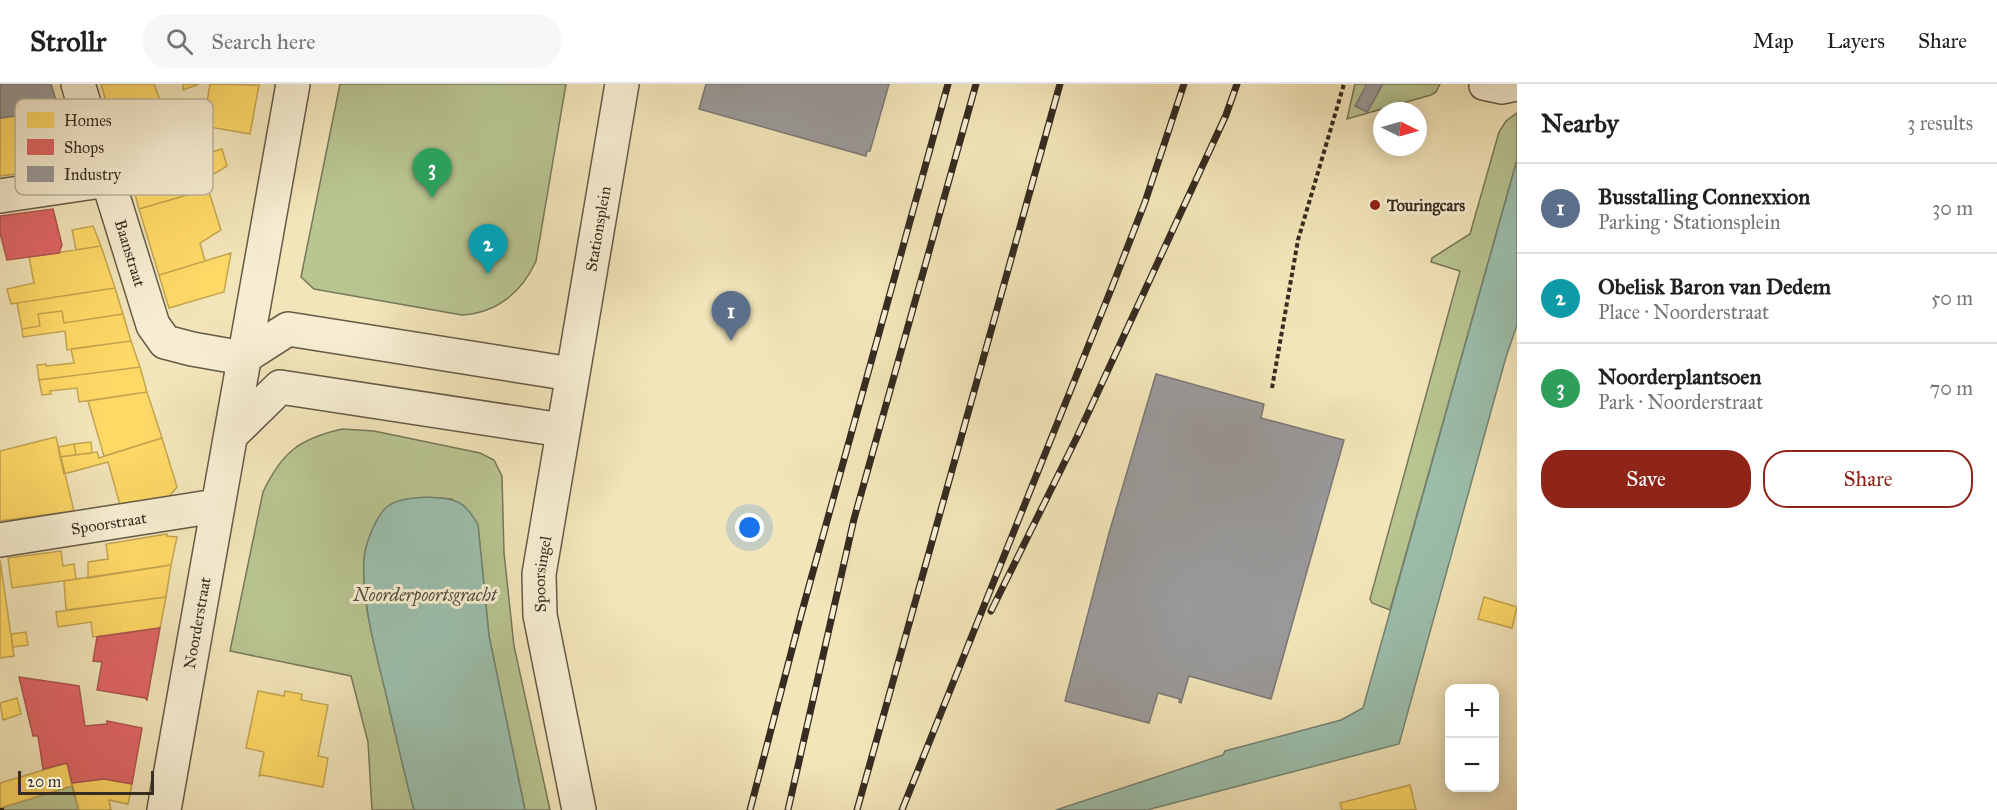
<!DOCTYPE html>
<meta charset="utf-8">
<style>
:root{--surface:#fff;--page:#f6f6f6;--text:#202124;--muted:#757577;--line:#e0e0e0;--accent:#8f2418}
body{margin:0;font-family:"IM FELL Great Primer",serif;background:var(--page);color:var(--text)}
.controls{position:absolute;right:18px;bottom:18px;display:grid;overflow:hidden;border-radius:12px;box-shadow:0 3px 15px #0003}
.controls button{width:54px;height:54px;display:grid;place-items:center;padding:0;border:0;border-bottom:2px solid var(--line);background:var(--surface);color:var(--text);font:30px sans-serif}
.compass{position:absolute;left:1373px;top:18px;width:54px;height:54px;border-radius:50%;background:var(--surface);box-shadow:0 3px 15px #0003;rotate:95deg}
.scale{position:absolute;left:18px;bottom:15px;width:136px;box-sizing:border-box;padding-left:6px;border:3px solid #362c21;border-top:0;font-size:16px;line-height:21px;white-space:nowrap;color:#362c21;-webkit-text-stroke:4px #f7eed2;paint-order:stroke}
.you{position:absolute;left:750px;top:444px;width:21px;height:21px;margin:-15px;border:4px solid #fff;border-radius:50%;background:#1a73e8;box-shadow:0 0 0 9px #1a73e833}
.badge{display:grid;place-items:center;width:39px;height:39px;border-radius:50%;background:var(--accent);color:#fff;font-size:20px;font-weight:700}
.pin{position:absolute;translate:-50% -50px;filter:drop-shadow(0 2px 3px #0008)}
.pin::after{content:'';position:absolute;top:32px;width:21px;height:18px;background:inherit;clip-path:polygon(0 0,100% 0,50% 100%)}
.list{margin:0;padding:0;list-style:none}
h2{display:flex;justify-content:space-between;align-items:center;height:78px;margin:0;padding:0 24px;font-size:26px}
h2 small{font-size:20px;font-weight:400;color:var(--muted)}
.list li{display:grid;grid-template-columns:39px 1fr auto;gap:18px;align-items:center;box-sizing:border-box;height:90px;padding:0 24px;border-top:2px solid var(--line)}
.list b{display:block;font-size:22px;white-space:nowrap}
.list p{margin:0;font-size:20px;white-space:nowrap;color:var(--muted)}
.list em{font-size:20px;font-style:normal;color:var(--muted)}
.actions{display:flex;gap:12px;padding:18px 24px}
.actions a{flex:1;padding:14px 0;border:2px solid var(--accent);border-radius:24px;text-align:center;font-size:21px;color:var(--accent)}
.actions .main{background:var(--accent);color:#fff}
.icon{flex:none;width:33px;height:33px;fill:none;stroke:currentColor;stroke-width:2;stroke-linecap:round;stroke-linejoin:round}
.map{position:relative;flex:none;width:1517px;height:726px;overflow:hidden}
header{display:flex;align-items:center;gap:36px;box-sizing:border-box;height:84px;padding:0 30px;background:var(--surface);border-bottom:2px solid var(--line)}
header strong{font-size:28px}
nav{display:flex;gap:33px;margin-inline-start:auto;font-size:21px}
.search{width:420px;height:54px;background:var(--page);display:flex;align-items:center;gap:15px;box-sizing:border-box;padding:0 21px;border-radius:33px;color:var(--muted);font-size:22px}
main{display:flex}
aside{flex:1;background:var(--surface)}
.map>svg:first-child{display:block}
.green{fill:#b8c591;stroke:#777859;stroke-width:1.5}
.water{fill:#9cbfac;stroke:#738474;stroke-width:1.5}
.homes{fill:#ffd966;stroke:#c3a551;stroke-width:1.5}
.shops{fill:#e06666;stroke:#ad5551;stroke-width:1.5}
.industry{fill:#999;stroke:#7b7875;stroke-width:1.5}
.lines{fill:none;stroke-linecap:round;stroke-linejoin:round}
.service-casing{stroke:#655a47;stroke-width:30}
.minor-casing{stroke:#655a47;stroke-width:36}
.tertiary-casing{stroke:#655a47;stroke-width:36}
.path{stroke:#362c21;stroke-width:4;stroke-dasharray:4.5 3;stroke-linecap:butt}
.service{stroke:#f7eed2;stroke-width:27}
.minor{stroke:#f7eed2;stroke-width:33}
.tertiary{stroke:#f7eed2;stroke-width:33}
.rail-casing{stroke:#362c21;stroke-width:7}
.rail{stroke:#f7eed2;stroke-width:4.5;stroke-dasharray:14;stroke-linecap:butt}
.poi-dot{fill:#8f2418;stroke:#f7eed2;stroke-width:2}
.labels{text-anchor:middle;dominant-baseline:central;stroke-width:6;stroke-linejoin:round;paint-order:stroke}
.poi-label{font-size:16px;font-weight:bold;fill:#362c21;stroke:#f7eed2;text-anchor:start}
.street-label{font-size:16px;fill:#362c21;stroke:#f7eed2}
.water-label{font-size:18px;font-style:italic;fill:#505144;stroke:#f7eed2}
.key{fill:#f7eed2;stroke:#bdb49d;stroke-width:1.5}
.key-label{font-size:16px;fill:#362c21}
</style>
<header>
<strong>Strollr</strong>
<div class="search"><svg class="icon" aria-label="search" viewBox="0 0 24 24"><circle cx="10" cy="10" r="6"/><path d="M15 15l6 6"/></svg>Search here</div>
<nav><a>Map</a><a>Layers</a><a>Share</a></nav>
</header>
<main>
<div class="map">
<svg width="1517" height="726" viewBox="0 0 1517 726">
<rect width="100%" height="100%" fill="#f2e5b9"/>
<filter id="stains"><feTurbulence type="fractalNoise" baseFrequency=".00333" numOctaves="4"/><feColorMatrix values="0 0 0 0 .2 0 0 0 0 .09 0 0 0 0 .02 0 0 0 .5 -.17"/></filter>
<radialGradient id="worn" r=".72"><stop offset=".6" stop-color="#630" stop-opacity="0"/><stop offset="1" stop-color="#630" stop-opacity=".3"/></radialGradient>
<path class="green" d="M340,0H566L536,177C522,208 497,229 462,231L314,205L301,193Z
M1355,0H1440L1436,8L1431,11L1347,35Z
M1517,29V76L1390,526L1372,519L1370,515L1460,187L1431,178L1432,174L1470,150L1499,48L1506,37Z
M342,345L374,347L480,369L494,376L502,392L504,469L514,562L550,726H525L489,552L478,441L452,415C426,413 403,411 383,429C374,437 365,463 364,475C361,513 374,560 383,597C393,640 403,683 414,726H372L368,658L351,592L230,567L263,408C282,368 299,355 342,345Z
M72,702L79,726H0V724Z"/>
<path class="water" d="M1517,76V241L1506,273L1399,660L1147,726H1056L1223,671L1225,667L1341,636L1363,624Z
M428,413C455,415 464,415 478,441L489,552L525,726H414C403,685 394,643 384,602C374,561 362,517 364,475C365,461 376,431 388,422C400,414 414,414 428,413Z"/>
<path class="homes" d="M101,0H154L164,27L113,42Z
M183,0H199L183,6Z
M210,0L259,1L250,50L203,42Z
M23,31L31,88L0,92V34Z
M222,65L227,82L204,96L208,105L139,125L130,92Z
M208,105L221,146L200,159L205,177L159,191L139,125Z
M93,142L101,162L76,166L72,146Z
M101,162L115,204L11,220L7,205L34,199L29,173Z
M231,169L224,208L169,224L159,191Z
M115,204L123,230L64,239L62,227L38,230L40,242L22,245L17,219Z
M62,227L64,239L123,230L131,257L67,266L65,247L23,253L22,245L40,242L38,230Z
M131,257L140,283L39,296L37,281L46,280V282L74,279L71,265Z
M140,283L147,308L79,318L77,304L50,307L51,310L42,311L39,296Z
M147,308L162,354L104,372L88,317Z
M56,353L74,427L0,437V367Z
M162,354L177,403L167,415L120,421L108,378L64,390L60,373L97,368L99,374Z
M91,358L92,369L76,371L74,360Z
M74,360L76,371L60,373L58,363Z
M167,450V452L177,453L171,481L88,494V478L108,475L106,460Z
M61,467L63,482L74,480L76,495L12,504L8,474Z
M0,476L14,572L0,574Z
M171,481L166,513L66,526L64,497Z
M166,513L160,544L93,553L91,538L58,543L56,528Z
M1484,513L1517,523L1512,544L1478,535Z
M26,548L28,561L13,563L11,550Z
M258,607L284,612L285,607L302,610L301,616L328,621L318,672L328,674L323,703L262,691L259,692L264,668L246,664Z
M17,614L21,630L3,636L0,619Z
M67,679L72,702L0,724V699Z
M104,695L132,700L128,720L109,716L111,726H79L72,699Z
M1410,701L1416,726H1342L1340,719Z"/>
<path class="shops" d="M53,125L62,161L59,169L7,176L0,149V132Z
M160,544L147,616L145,614L97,606L102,578L93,577L97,553Z
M19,593L79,602L85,642L107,640V637L142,644L132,700L104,695L72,699L67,679L43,685L38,652H33Z"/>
<path class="industry" d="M0,0H51L64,42L26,49L23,31L0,34Z
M706,0H889L870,67H867L866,72L699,25Z
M1367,0H1383L1367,28L1355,22Z
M1156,290L1264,320L1261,334L1344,356L1271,615L1189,592L1181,619L1179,618L1180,615L1158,609L1149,639L1065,617L1109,449Z"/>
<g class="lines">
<defs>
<path id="service" d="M1483,2L1502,6L1517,3"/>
<g id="minor">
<path id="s1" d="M78,0L153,241L165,258L192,265L243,274"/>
<path d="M0,112L108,96"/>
<path d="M243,274L288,245L571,290"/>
<path d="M231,351L280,303L562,346"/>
<path id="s2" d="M0,456L216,422"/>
<path id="s3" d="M164,726C206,484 249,242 293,0"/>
</g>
<g id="tertiary">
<path id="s4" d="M579,726L540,531L539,490L622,0"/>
</g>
</defs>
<use href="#service" class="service-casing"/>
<use href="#minor" class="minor-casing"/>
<use href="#tertiary" class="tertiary-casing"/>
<path class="path" d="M1272,304L1298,156L1344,0
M2,724V726"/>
<use href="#service" class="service"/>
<use href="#minor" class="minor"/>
<use href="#tertiary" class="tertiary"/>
<defs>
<path id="rail" d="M991,527L1077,353L1226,31L1237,0
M750,726L801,531L948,0
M788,726L854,435L976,0
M857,726L1060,0
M902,726L1112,203L1145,118L1184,0"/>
</defs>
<use href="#rail" class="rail-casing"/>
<use href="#rail" class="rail"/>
</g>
<circle class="poi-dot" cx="1375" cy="121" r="6"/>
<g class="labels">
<g class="poi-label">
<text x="1387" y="121">Touringcars</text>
</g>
<g class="street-label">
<text stroke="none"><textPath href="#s4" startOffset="590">Stationsplein</textPath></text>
<text stroke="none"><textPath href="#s1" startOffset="177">Baanstraat</textPath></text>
<text stroke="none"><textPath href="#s2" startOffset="110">Spoorstraat</textPath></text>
<text stroke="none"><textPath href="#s4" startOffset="240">Spoorsingel</textPath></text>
<text stroke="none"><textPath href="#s3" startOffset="190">Noorderstraat</textPath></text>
</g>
<g class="water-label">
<text x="425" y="511">Noorderpoortsgracht</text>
</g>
</g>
<rect x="15" y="15" width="198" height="96" rx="9" class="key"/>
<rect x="27" y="28" width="27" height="16" fill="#ffd966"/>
<rect x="27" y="55" width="27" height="16" fill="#e06666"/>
<rect x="27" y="82" width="27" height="16" fill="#999"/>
<g class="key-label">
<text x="64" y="42">Homes</text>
<text x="64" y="69">Shops</text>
<text x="64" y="96">Industry</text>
</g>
<rect width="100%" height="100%" filter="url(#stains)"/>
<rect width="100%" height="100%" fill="url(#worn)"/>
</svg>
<div class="controls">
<button>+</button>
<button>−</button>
</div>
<svg class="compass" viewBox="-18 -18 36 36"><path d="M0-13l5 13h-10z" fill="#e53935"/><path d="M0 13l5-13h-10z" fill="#757577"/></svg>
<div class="scale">20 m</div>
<div class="you"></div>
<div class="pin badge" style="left:731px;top:257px;background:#5c6f8a">1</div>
<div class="pin badge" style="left:488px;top:190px;background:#0f9aa8">2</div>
<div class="pin badge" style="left:432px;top:114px;background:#2e9e5b">3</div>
</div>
<aside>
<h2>Nearby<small>3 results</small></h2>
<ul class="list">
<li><span class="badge" style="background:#5c6f8a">1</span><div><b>Busstalling Connexxion</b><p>Parking · Stationsplein</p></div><em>30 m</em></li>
<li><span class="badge" style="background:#0f9aa8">2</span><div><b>Obelisk Baron van Dedem</b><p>Place · Noorderstraat</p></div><em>50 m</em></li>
<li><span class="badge" style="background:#2e9e5b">3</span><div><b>Noorderplantsoen</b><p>Park · Noorderstraat</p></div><em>70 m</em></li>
</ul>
<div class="actions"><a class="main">Save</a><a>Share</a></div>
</aside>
</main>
